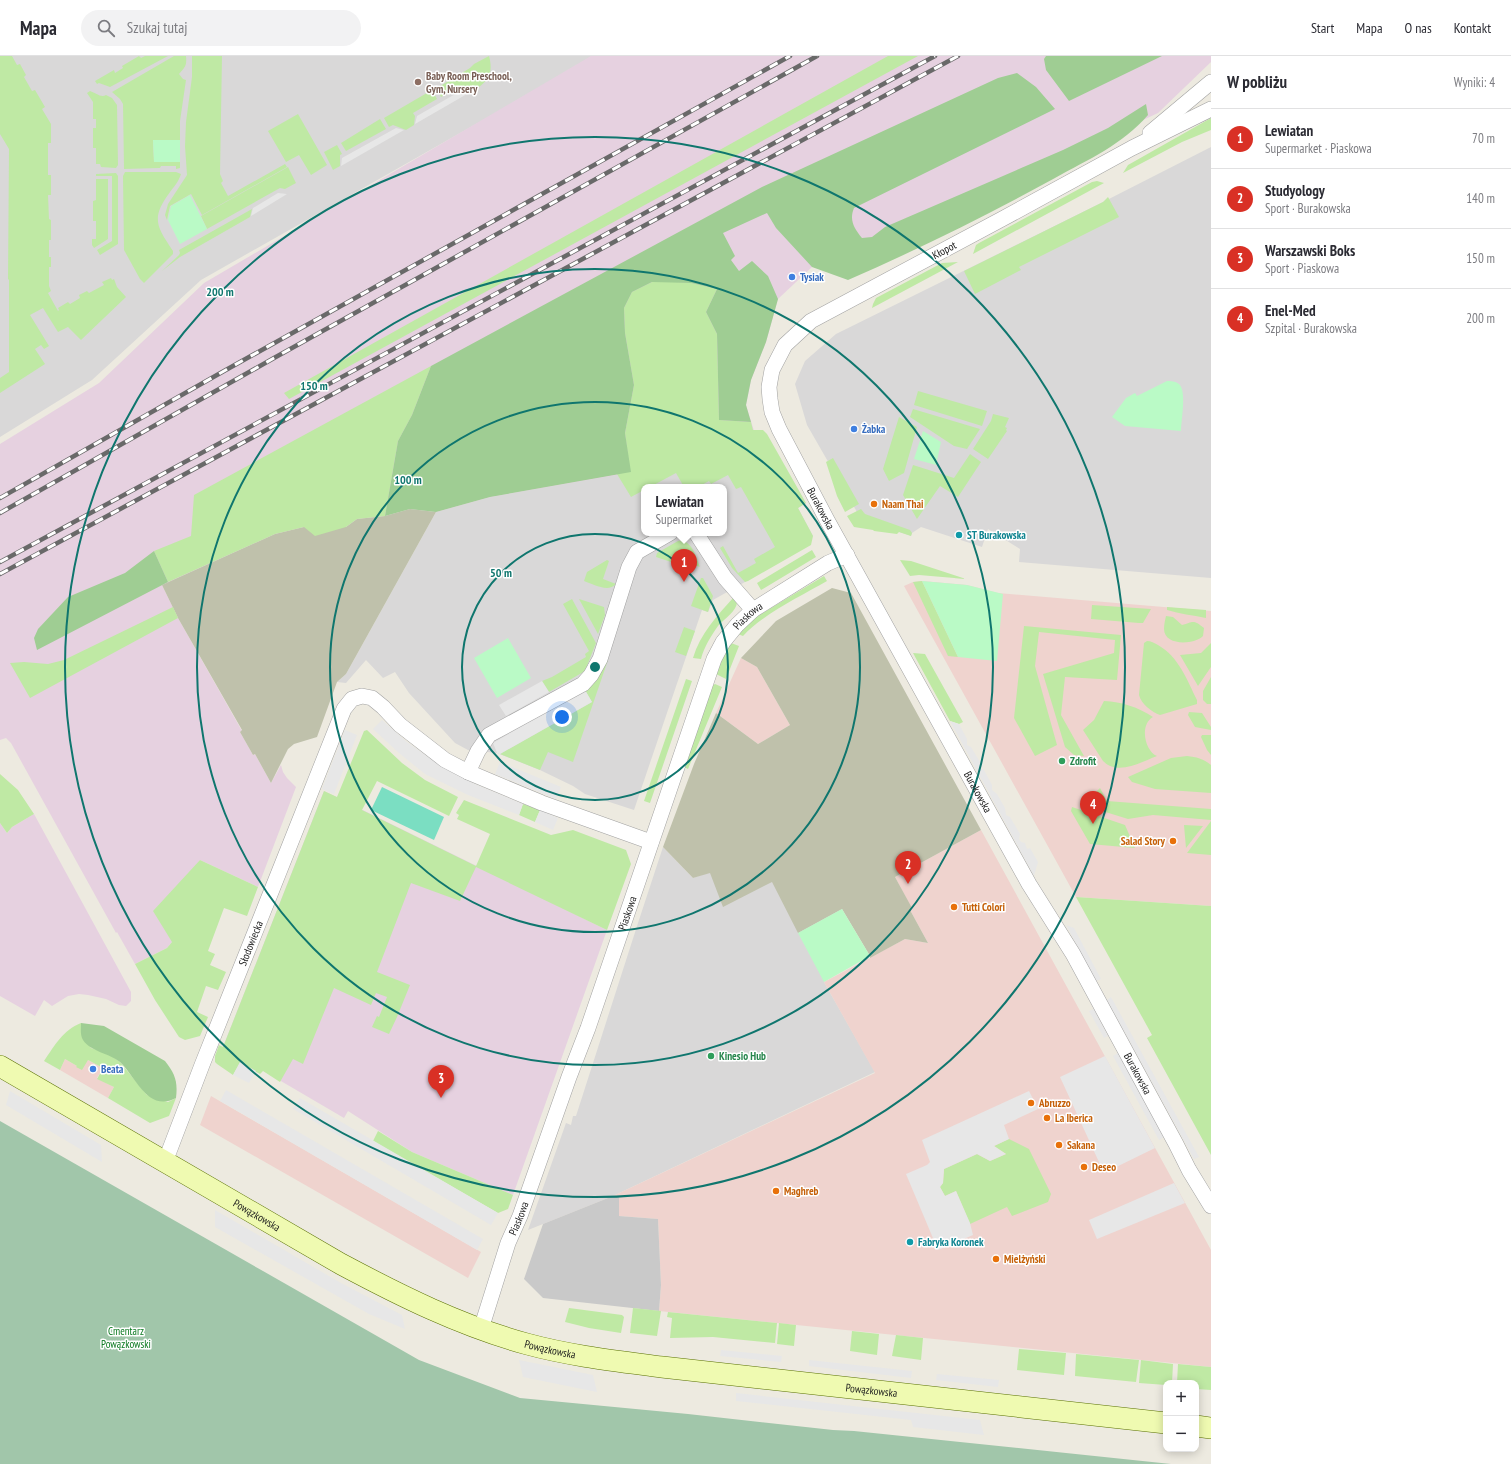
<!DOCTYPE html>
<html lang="pl">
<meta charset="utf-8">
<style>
:root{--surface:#fff;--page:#f2f2f3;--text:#2b2b33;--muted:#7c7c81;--line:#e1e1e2;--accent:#d93025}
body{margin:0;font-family:"PT Sans Narrow",sans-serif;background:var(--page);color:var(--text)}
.controls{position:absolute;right:12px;bottom:12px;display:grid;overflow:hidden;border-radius:8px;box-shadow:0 2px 10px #0003}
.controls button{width:36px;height:36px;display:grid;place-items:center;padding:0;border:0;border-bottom:1px solid var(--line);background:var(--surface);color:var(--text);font:20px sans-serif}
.you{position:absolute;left:562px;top:661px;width:14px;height:14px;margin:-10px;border:3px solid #fff;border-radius:50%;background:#1a73e8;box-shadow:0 0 0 6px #1a73e833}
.badge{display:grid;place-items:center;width:26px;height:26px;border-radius:50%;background:var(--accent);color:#fff;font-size:13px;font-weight:700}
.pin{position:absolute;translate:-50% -33px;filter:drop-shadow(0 1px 2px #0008)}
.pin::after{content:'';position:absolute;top:21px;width:14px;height:12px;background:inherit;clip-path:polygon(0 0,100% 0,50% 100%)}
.popup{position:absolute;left:641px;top:428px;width:86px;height:52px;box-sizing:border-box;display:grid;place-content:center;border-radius:8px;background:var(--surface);filter:drop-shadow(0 1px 3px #0005);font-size:13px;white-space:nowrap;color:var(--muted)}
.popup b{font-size:15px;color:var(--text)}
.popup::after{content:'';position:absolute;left:50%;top:100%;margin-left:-8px;border:8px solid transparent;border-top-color:var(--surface)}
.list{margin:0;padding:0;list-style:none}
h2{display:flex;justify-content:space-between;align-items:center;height:52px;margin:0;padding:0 16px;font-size:17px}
h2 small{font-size:13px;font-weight:400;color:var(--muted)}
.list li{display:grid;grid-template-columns:26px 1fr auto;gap:12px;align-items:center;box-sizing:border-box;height:60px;padding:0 16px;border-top:1px solid var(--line)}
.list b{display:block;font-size:15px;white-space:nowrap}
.list p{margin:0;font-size:13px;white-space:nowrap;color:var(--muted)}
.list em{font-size:13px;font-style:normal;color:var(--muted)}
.icon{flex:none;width:22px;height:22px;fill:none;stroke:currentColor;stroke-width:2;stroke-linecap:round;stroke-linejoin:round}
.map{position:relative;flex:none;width:1211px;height:1408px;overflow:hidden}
header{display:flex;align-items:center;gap:24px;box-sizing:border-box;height:56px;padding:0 20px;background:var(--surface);border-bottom:1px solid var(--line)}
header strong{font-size:19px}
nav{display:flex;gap:22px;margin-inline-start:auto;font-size:14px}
.search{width:280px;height:36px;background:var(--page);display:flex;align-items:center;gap:10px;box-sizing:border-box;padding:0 14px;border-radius:22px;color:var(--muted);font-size:15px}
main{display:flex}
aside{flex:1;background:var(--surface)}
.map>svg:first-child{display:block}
.residential{fill:#d9d8d8;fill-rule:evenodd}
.commercial{fill:#efd3ce}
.industrial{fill:#e6d1e0}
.religious{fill:#c9c9c9}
.construction{fill:#bfc1ab}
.grass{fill:#bfe9a4}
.forest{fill:#9fcd93}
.cemetery{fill:#a1c6aa}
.park{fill:#bafac6}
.pitch{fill:#7bdec2}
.parking{fill:#e7e7e7}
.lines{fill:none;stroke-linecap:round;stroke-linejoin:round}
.street-casing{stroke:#a2a2a2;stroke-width:16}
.secondary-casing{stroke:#5a7103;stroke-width:22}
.street{stroke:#fff;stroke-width:15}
.secondary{stroke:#effab1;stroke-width:21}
.rail-casing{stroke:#696969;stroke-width:4.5}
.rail{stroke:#fff;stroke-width:3;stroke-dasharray:9;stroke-linecap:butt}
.ring{fill:none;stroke:#0f766e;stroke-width:2}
.education-dot{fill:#8d6e63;stroke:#fff;stroke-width:1.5}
.shop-dot{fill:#3f7fe0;stroke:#fff;stroke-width:1.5}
.food-dot{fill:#e8710a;stroke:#fff;stroke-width:1.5}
.culture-dot{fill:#0f9aa8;stroke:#fff;stroke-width:1.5}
.leisure-dot{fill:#2e9e5b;stroke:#fff;stroke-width:1.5}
.labels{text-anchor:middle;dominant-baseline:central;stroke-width:3;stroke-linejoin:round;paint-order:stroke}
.education-label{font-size:11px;font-weight:bold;fill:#785e54;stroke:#fff;text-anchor:start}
.street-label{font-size:11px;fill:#1b1b1b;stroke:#fff}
.shop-label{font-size:11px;font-weight:bold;fill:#366cbe;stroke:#fff;text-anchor:start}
.food-label{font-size:11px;font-weight:bold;fill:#c56008;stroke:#fff;text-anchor:start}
.culture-label{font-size:11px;font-weight:bold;fill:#0d838f;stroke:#fff;text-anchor:start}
.leisure-label{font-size:11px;font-weight:bold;fill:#27864d;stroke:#fff;text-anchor:start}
.park-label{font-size:11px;fill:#09781e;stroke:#fff}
.centre{fill:#0f766e;stroke:#fff;stroke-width:2}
.ring-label{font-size:12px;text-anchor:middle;font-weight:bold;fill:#0f766e;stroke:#fff;stroke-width:3;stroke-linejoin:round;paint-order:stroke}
</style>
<header>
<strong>Mapa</strong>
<div class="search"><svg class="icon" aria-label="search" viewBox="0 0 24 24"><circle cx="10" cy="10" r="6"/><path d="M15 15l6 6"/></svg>Szukaj tutaj</div>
<nav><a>Start</a><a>Mapa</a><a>O nas</a><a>Kontakt</a></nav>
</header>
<main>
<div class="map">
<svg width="1211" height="1408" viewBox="0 0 1211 1408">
<rect width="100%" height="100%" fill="#edeae0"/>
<path class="residential" d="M0,0H592L513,47L201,224L92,324L0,381Z
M1211,91V522L1019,506L1020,493L988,473L982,491L921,471L912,477L911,480L861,463L807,369L795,328L805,305L836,278L1103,146Z
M723,409L806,447L798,452L813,480L745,526L713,544L708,556L702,554L634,754L585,738L573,730L540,714L497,697L468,694L455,687L409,637L395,616L383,622L366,604L346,627L337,626L346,618L436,456L490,441L631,416ZM644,431H724V477H644Z
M663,791L693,822L710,816L772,826L842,853L824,926L875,1016L613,1140L528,1174L566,1067L571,1069L573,1060H576L638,867Z"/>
<path class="commercial" d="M922,525L967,529L998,537L1211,555V850L1076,841L904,530L913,526Z
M741,602L757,611L790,669L758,688L716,657Z
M981,774L1211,1194V1311L659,1255L661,1229L658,1163L619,1160V1141L613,1140L875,1017L824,926L905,883L928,887L910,854L912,853L895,821Z
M65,1003L77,1010L88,1004L103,1012L97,1022L114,1031L108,1042L60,1014Z
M211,1040L481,1196L468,1222L200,1069Z"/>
<path class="industrial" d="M591,0H1211V6L1158,57L834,209L812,211L778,243L766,286L751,324L746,349L760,394L490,441L436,456L410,453L385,460L162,529L178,562L242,675L240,676L253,699L255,698L271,727L281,709L283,716L287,722L296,731L258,831L200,804L172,886L167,892L135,908L117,876L116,877L11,687L6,682L0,684V388L99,327L204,227Z
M324,735L607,874L513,1139L412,1096L348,1055L344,1062L223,991Z
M34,758L131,936V945L126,950L119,949L106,943L88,939L79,938L68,940L52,950L44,944L35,960L0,940V767L7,777L12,771Z"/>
<path class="religious" d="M613,1140L619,1141V1160L658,1163L661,1229L659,1255L543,1242L524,1223L543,1168Z"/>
<path class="construction" d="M410,453L436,456L346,618L337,626L317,681L294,688L288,693L271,727L255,698L253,699L240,676L242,674L178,562L162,529L275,478L304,471H346L357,463L385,460Z
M832,532L851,537L981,774L895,821L912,852L910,854L928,887L905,883L870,902V900L842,853L798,877L772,826L723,851L710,817L693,822L663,791L694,708L716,657L758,688L790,669L757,611L741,602L776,565Z"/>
<path class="grass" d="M0,0H12L17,9L20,8L26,19L24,21L32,35L35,34L45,51L42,53L51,68V87H48V119H51V139H48L49,163L51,164V184H49V201H51V211H49V230L51,235L48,237L58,255L59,254L58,252L68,246L70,248L80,242L79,239L87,235L89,237L104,229L102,226L111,222L112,224L114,223L117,231L126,241L81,284L68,271L58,276L43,252L30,259L49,290L44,293L41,289L35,293L45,308L0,337V322L9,316V224L8,223L9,93L0,78Z
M139,0L141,2L145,0H168L110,31L99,27L97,28L95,25L114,14L115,17L123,12L122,10Z
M174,0H186C187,10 185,11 179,18L183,23L186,24L180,65V84H153L154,106H180V112L176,113V110H161L160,112L124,113L123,48L120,43L112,36Z
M192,0H222L220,118L223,125L221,127L228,140L285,108L287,111L202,159L191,138L170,150L167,164L165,159L168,148L187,119L185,90L186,66L192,21Z
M489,0C495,22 484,28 468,38L453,34L441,41L437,32L470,12L474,8Z
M888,0H918L289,343L284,337Z
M432,34L437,43L413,57L415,60L414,69L406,74L393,69L389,71L384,62Z
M90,35C96,37 101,42 106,39L112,42L117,49L118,109L116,112L101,111L100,108H96V92H93V72H96V63H93V46L87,37Z
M298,58L327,109L311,119L299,99L286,106L268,75Z
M1211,62V74L1182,86L1123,117L1128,109Z
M380,63L386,73L346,95L341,87Z
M337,89L342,98L340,99V110L333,114L324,96Z
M288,111L296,127L285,133L280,132L207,173L201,160Z
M125,116H176L181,118C179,125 174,131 170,136C151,162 156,170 173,195V198L144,227L140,223L124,194L123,120Z
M116,117L118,120V188L100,199L97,194L112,185V120H96V118Z
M96,123H108V183L94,192L92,189V183H96V165H93V145L96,144Z
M1097,125L1104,127L973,198L976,189L979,187L1092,126Z
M1108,141L1119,161L1019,211L1021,214L975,238L964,215L1103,146Z
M252,153L250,161L180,201L162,215L179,199L180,197L179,194Z
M958,206L872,252L873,248L876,242L942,207Z
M663,225L691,227L717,233L706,256L717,278L719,364L751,366L753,374H763L767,378L806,447L798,452L813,480L811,489L748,525L745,526L732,512L720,492L723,490L738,517L756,507L754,503L775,491L741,431L736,433L728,419L711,428L709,425L698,431H684L676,417L650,431H644V434L631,441L617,418L630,415L625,377L634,329L625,277L624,252L632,236L652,226Z
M431,310L412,359L398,385L385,460L357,463L346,471L315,480L304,471L275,478L168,526L154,495L191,480L194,439Z
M918,335L987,355L982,370L914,349Z
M913,353L980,373L967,393L954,390L910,361Z
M993,358L1009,362L1005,371L1007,372L1006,374L1007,375L988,403L973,393L991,365Z
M899,361L917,371L904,417L889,425L883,413Z
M970,398L981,406L958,441L940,430L917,463L903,439L913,409L954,422Z
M833,402L859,448L845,456L837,440L826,406Z
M861,453L865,458L910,474L912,477L911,480L899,476L897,478L874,475L873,474L854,471L847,460Z
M678,485C692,483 696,501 700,511L683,505L680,509L656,501L657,497Z
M812,494L816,501L761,534L757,527Z
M607,504L609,505L603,523L616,528C608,537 593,528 584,525L587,516Z
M900,504L911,505L966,523L919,519L910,520Z
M824,520L827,525C801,540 763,558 743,580L738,578L753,563Z
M701,522H703L713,540L708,556L691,550Z
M922,525L958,601L948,600L913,526Z
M733,542L737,546C737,555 724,563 718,570C711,580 704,591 701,603L693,602C700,578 717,560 733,542Z
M572,543L596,587L585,615L549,636L542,625L552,621L586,601L585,598L589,595L563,548Z
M579,543L604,551L605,559L598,578Z
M1092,549L1151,553L1143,567H1139L1091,563Z
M173,551L178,562L30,642L10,607L24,606L48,608L64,604Z
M1167,551L1206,554V562C1192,559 1180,558 1167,554Z
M1166,560L1173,561L1182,569C1193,566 1193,563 1204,572L1203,580C1194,589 1164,590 1164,573C1164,569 1165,564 1166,560Z
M1024,570L1121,579L1117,624L1065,621L1061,659L1084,700L1074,699L1065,691L1043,618L1114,597L1115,584L1039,576L1035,610L1057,689L1035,700L1014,662Z
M684,571L695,575L686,600L675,596Z
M1147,585C1151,585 1154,587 1158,589C1179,601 1187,624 1197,644V648L1160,659C1152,656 1141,648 1139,639L1144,587Z
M731,587L739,590L726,623L716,618L724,599Z
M1211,587V611L1198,630L1180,599L1201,597Z
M913,597L925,598L963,666L959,668L950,665Z
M606,603L608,604L573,706L548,696L540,714L500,698L592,646L585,634C597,626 601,616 606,603Z
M1211,621V648H1207L1203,644V635Z
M686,623L692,625L650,747L644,745Z
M715,628L722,631L688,713L684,711L712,630Z
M1104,645C1122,646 1138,651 1153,661C1139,669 1145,695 1157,700C1141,706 1118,720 1103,705L1083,674L1094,664Z
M1189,656L1202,657L1211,671V674L1195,671L1188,659Z
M367,674L402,707L425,724L458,741L449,760L377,725L362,754L476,810L490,778L457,763L459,759L456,757L464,744L551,779L573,774L626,794L631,808L607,874L476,811L460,845L411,827L377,916L410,929L397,961L389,978L372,971L377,960L379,961L387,941L376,937L371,949L334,932L303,1008L293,1003L280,1026L263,1015L260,1018L240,1007L233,1019L217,1008L215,1006V1000L219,989L223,991L324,735L337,741L364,675Z
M1202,679H1211V699L1207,694L1201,681Z
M1187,700C1197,701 1204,703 1211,709V737L1155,733L1132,726L1128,721L1171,702Z
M0,718L18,734L34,758L12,771L7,777L0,767Z
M1100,732L1107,745L1211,753V764L1153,759L1128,763L1083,749Z
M523,748L540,754L535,766L519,759Z
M1072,751L1125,769L1135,792L1090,788L1071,755Z
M1211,765V799L1187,797Z
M1184,769L1203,770L1186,792Z
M200,804L258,831L247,860L224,852L208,895L215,898L210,909L226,916L218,934L206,930L197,956L208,961L200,980L185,984L179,981L155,944L135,908L167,892L172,886L153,855Z
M1076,841L1211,850V1099L1147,982L1152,979Z
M81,967V977L91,992L109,998L120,1006L147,1039L168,1046L176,1042L169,1060L150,1067L108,1042L114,1031L97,1023L103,1012L88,1004L82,1014L76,1011L77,1010L65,1003L60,1014L44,1005C55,989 63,974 81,967Z
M378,1075L412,1096L513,1139L508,1153L498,1157L373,1085Z
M1009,1083L1029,1093L1051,1138L1048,1146L1012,1160L1007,1151L970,1168L956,1135L945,1140L940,1131L943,1127L944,1113L977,1098L990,1105L1006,1098L994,1090Z
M569,1252L622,1259L624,1261L621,1277L589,1272L565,1266Z
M633,1252L661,1255L657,1280L630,1277Z
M668,1256L777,1267L775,1287L713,1281L670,1282L672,1262L667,1261Z
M779,1267L796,1269L794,1290L777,1288Z
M852,1275L879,1278L877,1299L850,1295Z
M896,1279L923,1282L921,1304L892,1300Z
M1019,1293L1066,1297L1064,1319L1017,1314Z
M1076,1298L1139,1304L1136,1326L1075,1320Z
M1141,1304L1173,1308L1172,1327H1166V1329L1139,1327Z
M1178,1308L1211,1311V1334L1196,1333V1327H1177Z"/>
<path class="forest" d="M1046,0H1162L1069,45L1046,14L1044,3Z
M1017,17L1036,31L1055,53L854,152C849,164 854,172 862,182L872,181L885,171L1063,94L1108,72L1146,48L1148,59C1122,89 1089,103 1055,122C988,159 919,193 848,224L812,211L776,172L767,157L723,177L735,200L731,204L739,215L752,205L768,220L778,243L766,286L751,324L746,349L751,366L719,364L717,278L706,256L717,233L691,227L652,226L632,236L624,252L625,277L634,329L625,377L631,416L490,441L436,456L410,453L385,460L398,385L412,359L431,310L762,131L998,22Z
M154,495L168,526L37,594L34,582L38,573L68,541L125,517Z
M81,967L104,970L165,1005C175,1018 178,1025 176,1042C148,1057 136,1021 120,1006C109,997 91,996 83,984C80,979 81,973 81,967Z"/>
<path class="cemetery" d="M0,1065L419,1304L520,1342L688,1358L833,1374L854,1375L1171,1408H0Z"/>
<path class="park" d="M153,84H180V106H154Z
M190,139L207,173L180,188L168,164L171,150Z
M1167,325C1171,325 1175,325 1179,328C1187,335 1181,364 1181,375L1125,370L1112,361L1126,342L1135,337L1137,340Z
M923,375L941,386L936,409L914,403Z
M922,525L967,529L1003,538L997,605L958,601Z
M508,582L531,622L497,642L474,602Z
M842,853L870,900L824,926L798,877Z"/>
<path class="pitch" d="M382,731L444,761L434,784L371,754Z"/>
<path class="parking" d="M457,37L467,38L415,68L417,60Z
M396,72L404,74L341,110L342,102Z
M278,137L287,138L251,160L253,152Z
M542,625L549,636L506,660L499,649Z
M585,634L592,646L500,698L497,697L493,687Z
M382,664L407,686L434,705L475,728L523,748L519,759L468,739L425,718L399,697L373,673Z
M950,665L959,668L967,683V689L971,691L980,706V712L984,714L992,729V734L997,738L1005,752L1006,759L1010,761L1020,778L1019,783L1021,786L1025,787L1027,793L1030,792L1038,806L1034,820Z
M345,674L357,679L334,738L322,733Z
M500,706L561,731L556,743L495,718Z
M540,754L558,762L553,774L535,766Z
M1066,869L1074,872L1101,923L1096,925Z
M1111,941L1199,1101L1194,1103L1107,944Z
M1094,953L1108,980L1104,982L1089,955Z
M1118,997L1164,1081L1159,1084L1113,1000Z
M1105,1000L1155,1092L1104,1117L1060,1021Z
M240,1006L256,1015L249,1027L233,1019Z
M226,1034L483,1183L477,1194L220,1045Z
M10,1035L101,1089L102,1106L6,1049Z
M1029,1035L1038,1053L1004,1069L1009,1083L994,1090L1006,1098L990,1105L977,1098L944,1113L943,1127L940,1131L945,1140L956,1135L970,1167L973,1179L938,1194L906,1118L927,1109L930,1106L922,1084Z
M300,1042L498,1157L491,1169L293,1053Z
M1174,1127L1185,1147L1097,1183L1089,1164Z
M215,1154L341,1227L402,1259L405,1273L369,1258L215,1171Z
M721,1294L782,1300L781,1306L720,1300Z
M519,1304L593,1319L597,1336L523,1321Z
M809,1304L912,1315L911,1322L809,1310Z
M937,1318L999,1324L998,1331L936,1324Z
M736,1337L980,1364L984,1379L913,1371L911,1364L736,1345Z"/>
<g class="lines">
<defs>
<g id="street">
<path id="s1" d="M1211,53L1132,92L1002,163L811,265L785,289L772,314L769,331L770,343L772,356L779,373L827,464L1029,828L1073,898L1176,1088L1189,1114L1211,1150"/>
<path d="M1150,77L1211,26"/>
<path d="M696,477L725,522L753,554"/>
<path d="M468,716L478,695L489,679L583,628L591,619L600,603L629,511L637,496L670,477"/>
<path id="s2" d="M165,1106L202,1009L344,653L352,643L362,640L372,642L383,651L400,669L445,704L468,716L542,747L651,786"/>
<path id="s3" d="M481,1273L508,1187L520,1160L569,1021L588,972L714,603L723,586L737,569L753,554L828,507L847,499"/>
</g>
<g id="secondary">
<path id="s4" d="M0,1010L341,1208C401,1240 461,1270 527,1288C571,1300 617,1305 662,1311L1166,1367"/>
<path d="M1196,1370L1211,1372"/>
</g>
</defs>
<use href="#street" class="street-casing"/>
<use href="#secondary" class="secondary-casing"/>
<use href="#street" class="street"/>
<use href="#secondary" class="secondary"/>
<defs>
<path id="rail" d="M0,442L224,315L790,0
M0,457L274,302L817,0
M0,506L935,0
M0,518L958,0"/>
</defs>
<use href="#rail" class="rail-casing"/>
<use href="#rail" class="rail"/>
</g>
<g class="ring">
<circle cx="595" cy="611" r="133"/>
<circle cx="595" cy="611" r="265"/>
<circle cx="595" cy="611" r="398"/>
<circle cx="595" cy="611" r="530"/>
</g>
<circle class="education-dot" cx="418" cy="26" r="4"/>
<g class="shop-dot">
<circle cx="792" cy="221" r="4"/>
<circle cx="854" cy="373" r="4"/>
<circle cx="93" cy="1013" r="4"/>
</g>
<g class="food-dot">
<circle cx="874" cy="448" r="4"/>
<circle cx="1173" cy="785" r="4"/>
<circle cx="954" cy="851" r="4"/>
<circle cx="1031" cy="1047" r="4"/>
<circle cx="1047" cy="1062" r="4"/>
<circle cx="1059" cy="1089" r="4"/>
<circle cx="1084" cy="1111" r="4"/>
<circle cx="776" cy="1135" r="4"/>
<circle cx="996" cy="1203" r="4"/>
</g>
<g class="culture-dot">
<circle cx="959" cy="479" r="4"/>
<circle cx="910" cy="1186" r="4"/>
</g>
<g class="leisure-dot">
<circle cx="1062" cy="705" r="4"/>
<circle cx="711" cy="1000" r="4"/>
</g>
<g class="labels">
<g class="education-label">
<text x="426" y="20">Baby Room Preschool,<tspan x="426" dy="13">Gym, Nursery</tspan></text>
</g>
<g class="street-label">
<text transform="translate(944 194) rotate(-28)">Kłopot</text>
<text stroke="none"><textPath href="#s1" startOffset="667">Burakowska</textPath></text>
<text stroke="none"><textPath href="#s3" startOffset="765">Piaskowa</textPath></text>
<text stroke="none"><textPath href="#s1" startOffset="991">Burakowska</textPath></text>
<text stroke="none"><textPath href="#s3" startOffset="441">Piaskowa</textPath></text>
<text stroke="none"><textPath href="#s2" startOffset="235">Słodowiecka</textPath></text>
<text stroke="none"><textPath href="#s1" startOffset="1315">Burakowska</textPath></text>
<text stroke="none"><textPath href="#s4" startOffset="297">Powązkowska</textPath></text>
<text stroke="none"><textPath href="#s3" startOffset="117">Piaskowa</textPath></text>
<text stroke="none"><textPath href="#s4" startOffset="621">Powązkowska</textPath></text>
<text stroke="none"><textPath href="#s4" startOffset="945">Powązkowska</textPath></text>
</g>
<g class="shop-label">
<text x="800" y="221">Tysiak</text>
<text x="862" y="373">Żabka</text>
<text x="101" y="1013">Beata</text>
</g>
<g class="food-label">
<text x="882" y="448">Naam Thai</text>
<text x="1165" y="785" text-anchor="end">Salad Story</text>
<text x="962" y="851">Tutti Colori</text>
<text x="1039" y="1047">Abruzzo</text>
<text x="1055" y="1062">La Iberica</text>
<text x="1067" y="1089">Sakana</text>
<text x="1092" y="1111">Deseo</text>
<text x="784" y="1135">Maghreb</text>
<text x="1004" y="1203">Mielżyński</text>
</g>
<g class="culture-label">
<text x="967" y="479">ST Burakowska</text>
<text x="918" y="1186">Fabryka Koronek</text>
</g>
<g class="leisure-label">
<text x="1070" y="705">Zdrofit</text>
<text x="719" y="1000">Kinesio Hub</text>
</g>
<g class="park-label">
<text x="126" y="1275">Cmentarz<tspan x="126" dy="13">Powązkowski</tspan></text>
</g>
</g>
<circle cx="595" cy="611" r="6" class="centre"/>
<g class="ring-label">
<text x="220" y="240">200 m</text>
<text x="314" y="334">150 m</text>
<text x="408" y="428">100 m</text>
<text x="501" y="521">50 m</text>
</g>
</svg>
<div class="controls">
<button>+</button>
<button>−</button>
</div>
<div class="you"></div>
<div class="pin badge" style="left:684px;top:526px">1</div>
<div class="popup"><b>Lewiatan</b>Supermarket</div>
<div class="pin badge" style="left:908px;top:828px">2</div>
<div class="pin badge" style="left:441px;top:1042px">3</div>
<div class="pin badge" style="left:1093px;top:768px">4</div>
</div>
<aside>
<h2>W pobliżu<small>Wyniki: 4</small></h2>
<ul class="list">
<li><span class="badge">1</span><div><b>Lewiatan</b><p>Supermarket · Piaskowa</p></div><em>70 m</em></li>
<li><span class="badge">2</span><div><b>Studyology</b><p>Sport · Burakowska</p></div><em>140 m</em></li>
<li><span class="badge">3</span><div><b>Warszawski Boks</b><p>Sport · Piaskowa</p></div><em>150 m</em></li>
<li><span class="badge">4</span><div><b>Enel-Med</b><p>Szpital · Burakowska</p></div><em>200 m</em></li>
</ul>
</aside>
</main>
